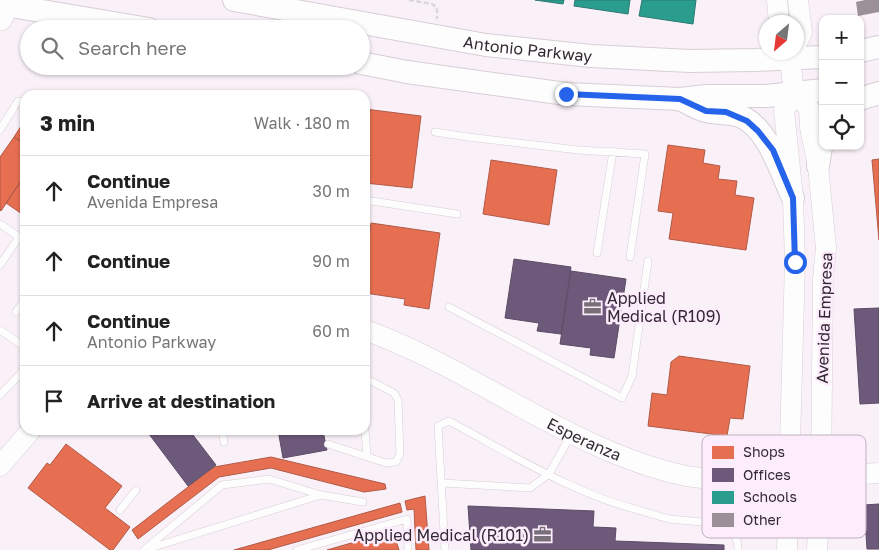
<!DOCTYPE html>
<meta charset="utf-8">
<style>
:root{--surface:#fff;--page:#f6f6f6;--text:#222;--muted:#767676;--line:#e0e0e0}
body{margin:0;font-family:"Golos Text",sans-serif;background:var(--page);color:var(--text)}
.controls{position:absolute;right:15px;top:15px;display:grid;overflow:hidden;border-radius:10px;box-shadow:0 1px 4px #0004}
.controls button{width:45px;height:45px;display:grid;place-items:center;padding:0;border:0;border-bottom:1px solid var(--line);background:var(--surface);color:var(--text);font:25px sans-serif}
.compass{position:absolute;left:759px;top:15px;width:45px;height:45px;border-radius:50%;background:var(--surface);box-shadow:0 1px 4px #0004;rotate:208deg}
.stop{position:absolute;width:15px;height:15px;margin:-11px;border:4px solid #2563eb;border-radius:50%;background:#fff}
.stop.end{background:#2563eb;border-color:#fff;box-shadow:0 1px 5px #0008}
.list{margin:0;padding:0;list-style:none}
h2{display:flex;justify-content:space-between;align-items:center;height:65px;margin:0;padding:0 20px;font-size:21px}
h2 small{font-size:16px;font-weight:400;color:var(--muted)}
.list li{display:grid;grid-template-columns:32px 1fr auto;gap:15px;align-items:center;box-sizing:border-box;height:70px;padding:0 20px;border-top:1px solid var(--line)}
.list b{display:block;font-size:19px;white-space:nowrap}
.list p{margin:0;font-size:16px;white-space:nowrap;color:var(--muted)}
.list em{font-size:16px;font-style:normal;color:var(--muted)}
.icon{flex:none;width:28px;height:28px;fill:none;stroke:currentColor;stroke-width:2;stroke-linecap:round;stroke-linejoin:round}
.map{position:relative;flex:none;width:879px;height:550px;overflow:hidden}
.search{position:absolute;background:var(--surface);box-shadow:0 1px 4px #0004;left:20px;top:20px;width:350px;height:55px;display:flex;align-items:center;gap:12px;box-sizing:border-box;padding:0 18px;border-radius:28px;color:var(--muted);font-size:19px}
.panel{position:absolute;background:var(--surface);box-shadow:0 1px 4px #0004;left:20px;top:90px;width:350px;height:345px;border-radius:15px}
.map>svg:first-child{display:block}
.shops{fill:#e76f51;stroke:#b15a48}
.offices{fill:#6d597a;stroke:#5c4b65}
.schools{fill:#2a9d8f;stroke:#2d7a73}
.building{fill:#9a9096}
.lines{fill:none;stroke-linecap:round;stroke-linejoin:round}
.lane-casing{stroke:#d7ced6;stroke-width:8}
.secondary-casing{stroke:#d7ced6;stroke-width:21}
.primary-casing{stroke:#d7ced6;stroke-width:24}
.highway-casing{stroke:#d7ced6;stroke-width:26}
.path{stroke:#dad7d9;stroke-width:2.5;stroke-dasharray:5 2.5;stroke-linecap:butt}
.lane{stroke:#fefdfe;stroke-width:7}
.secondary{stroke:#fefdfe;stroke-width:20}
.primary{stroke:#fefdfe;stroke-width:22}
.highway{stroke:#fefdfe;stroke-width:25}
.route{stroke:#2563eb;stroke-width:6}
.labels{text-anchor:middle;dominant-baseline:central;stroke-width:5;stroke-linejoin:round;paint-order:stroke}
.street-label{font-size:16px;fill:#332933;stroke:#fdecfc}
.poi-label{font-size:16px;fill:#332933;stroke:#fdecfc;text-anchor:start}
.key{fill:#fdecfc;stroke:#c0b2c0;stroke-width:1}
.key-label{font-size:14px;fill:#332933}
</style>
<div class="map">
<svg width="879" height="550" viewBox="0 0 879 550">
<rect width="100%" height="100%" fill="#f9f0f8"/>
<path class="shops" d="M365,109L421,116L412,188L365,183Z
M25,120V144L14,137Z
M14,137L25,144V175L1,211L0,210V157Z
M668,145L705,150L703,163L720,166L718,179L737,181L735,195L754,198L746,250L669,239L673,213L658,211Z
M879,159V240L872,160Z
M491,160L557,170L549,225L483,214Z
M25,175V216L6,203Z
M371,223L440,233L429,309L404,305L405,299L365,293V265Z
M679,356L750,366L743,419L730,418L727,436L648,426L652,393L667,395L671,362Z
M66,444L122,486L105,508L130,527L113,550H110L28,488L47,463L50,465Z
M271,457L385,484L386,489L364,492L271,468L219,477L138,539L132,530L214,467Z
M425,496L429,550H416L414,509L407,510L405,501Z
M400,503L402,512L268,550H234Z
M393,531L399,550H327Z"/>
<path class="offices" d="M514,259L571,267L561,334L537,331L539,323L505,318Z
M571,271L626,279L614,358L590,355L591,348L560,344Z
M879,308V403L860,404L854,309Z
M146,430H200L193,435L216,465L188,486Z
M278,430H327L323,431L327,450L283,458Z
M879,504V549H867L864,505Z
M468,506L594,511L593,527L616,528L615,541L724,545V550H471Z"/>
<path class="schools" d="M535,0H564L563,4Z
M575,0H630L628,14L574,6Z
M642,0H696L693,24L639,16Z"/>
<path class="building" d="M879,0V12L858,16L856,2L865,0Z"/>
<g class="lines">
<defs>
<path id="lane" d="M196,95H200
M0,130L18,101H25
M435,132L468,137L578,150L645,154L630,257
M365,200L457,214
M0,224L25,241
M597,253L613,151
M0,265L19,237
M449,307L622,398L632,376L648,261
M16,312L25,299
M0,330L25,347
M0,395L25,369
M222,430L224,442
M365,430L367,456
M328,444L386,463L396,462L400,454L398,400L394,393L371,381H365
M442,483L530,488L549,474L571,435
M120,510L136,490
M147,549L321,495
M144,550L222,485L269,479L321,495L363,502
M297,550L407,519L408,550
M445,550L438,426L449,421C511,454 573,494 642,511C651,514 661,517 671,519C694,523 739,517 738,550"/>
<g id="secondary">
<path d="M777,0L779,22"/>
<path d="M796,44L802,33L798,0"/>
<path d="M787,52L790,59L794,94L809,108L810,127L818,166L826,248L823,279L821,476L817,550"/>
<path id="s1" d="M365,330C476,370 570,451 686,476C696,478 706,478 716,479C771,483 824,476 879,473"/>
<path d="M0,466L31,430"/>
<path d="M787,550L795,262L793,198L784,110L794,94"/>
</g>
<g id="primary">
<path id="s2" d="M234,0L486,45L591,56L690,61L755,60L823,57"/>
<path d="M0,4L149,29"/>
<path d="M860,51L879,47"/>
<path d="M361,63L407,72L566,94L680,99L707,96H766L823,90"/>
<path d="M860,99L879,93"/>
<path d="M681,100C689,103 697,109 706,111C717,114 727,112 740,116C768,127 781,173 793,198"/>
<path d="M818,166L823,135"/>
</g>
<path id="highway" d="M0,18L8,0"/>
</defs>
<use href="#lane" class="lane-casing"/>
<use href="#secondary" class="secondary-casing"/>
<use href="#primary" class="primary-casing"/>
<use href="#highway" class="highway-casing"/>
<path class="path" d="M409,0L432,4L437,8V19"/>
<use href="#lane" class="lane"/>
<use href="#secondary" class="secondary"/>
<use href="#primary" class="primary"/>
<use href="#highway" class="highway"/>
</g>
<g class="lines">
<path class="route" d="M566,94L680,99L706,111L726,112L747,121L758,131L773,150L793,198L795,262"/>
</g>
<defs>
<symbol id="office-bare" viewBox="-9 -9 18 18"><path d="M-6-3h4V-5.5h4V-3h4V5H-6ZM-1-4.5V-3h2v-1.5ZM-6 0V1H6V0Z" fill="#786f78" stroke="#fdecfc" stroke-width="2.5" paint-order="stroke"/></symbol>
</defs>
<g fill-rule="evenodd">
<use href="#office-bare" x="580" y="294" width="25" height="25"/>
<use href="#office-bare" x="530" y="522" width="25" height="25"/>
</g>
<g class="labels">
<g class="street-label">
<text stroke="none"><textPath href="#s2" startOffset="298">Antonio Parkway</textPath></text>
<text transform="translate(824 318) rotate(-88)">Avenida Empresa</text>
<text stroke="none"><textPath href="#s1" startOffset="245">Esperanza</textPath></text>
</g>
<g class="poi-label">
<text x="607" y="298">Applied<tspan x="607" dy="18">Medical (R109)</tspan></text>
<text x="529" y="535" text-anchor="end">Applied Medical (R101)</text>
</g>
</g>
<rect x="702" y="435" width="164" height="103" rx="8" class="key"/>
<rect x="712" y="446" width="22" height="13" fill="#e76f51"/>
<rect x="712" y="468" width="22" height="14" fill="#6d597a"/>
<rect x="712" y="491" width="22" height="13" fill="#2a9d8f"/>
<rect x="712" y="513" width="22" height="14" fill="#9a9096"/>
<g class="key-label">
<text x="743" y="457">Shops</text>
<text x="743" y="480">Offices</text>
<text x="743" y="502">Schools</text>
<text x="743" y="525">Other</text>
</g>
</svg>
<div class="controls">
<button>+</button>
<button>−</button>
<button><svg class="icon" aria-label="locate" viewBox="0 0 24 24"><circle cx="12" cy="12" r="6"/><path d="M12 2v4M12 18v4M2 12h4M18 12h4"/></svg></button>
</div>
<svg class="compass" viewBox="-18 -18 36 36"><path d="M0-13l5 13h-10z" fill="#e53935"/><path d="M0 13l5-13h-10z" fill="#767676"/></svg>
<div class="stop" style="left:795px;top:262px"></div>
<div class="stop end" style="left:566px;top:94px"></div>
<div class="search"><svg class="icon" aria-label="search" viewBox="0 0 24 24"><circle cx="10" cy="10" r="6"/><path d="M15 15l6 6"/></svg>Search here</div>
<section class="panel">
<h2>3 min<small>Walk · 180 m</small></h2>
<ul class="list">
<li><svg class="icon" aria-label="ahead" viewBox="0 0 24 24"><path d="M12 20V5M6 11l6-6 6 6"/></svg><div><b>Continue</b><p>Avenida Empresa</p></div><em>30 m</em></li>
<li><svg class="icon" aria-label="ahead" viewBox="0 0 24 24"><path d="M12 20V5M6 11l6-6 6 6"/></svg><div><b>Continue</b></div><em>90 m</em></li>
<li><svg class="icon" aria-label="ahead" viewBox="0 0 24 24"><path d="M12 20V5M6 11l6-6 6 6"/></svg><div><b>Continue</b><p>Antonio Parkway</p></div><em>60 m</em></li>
<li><svg class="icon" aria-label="arrive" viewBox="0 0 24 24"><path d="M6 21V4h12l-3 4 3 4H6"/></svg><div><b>Arrive at destination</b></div></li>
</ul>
</section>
</div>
